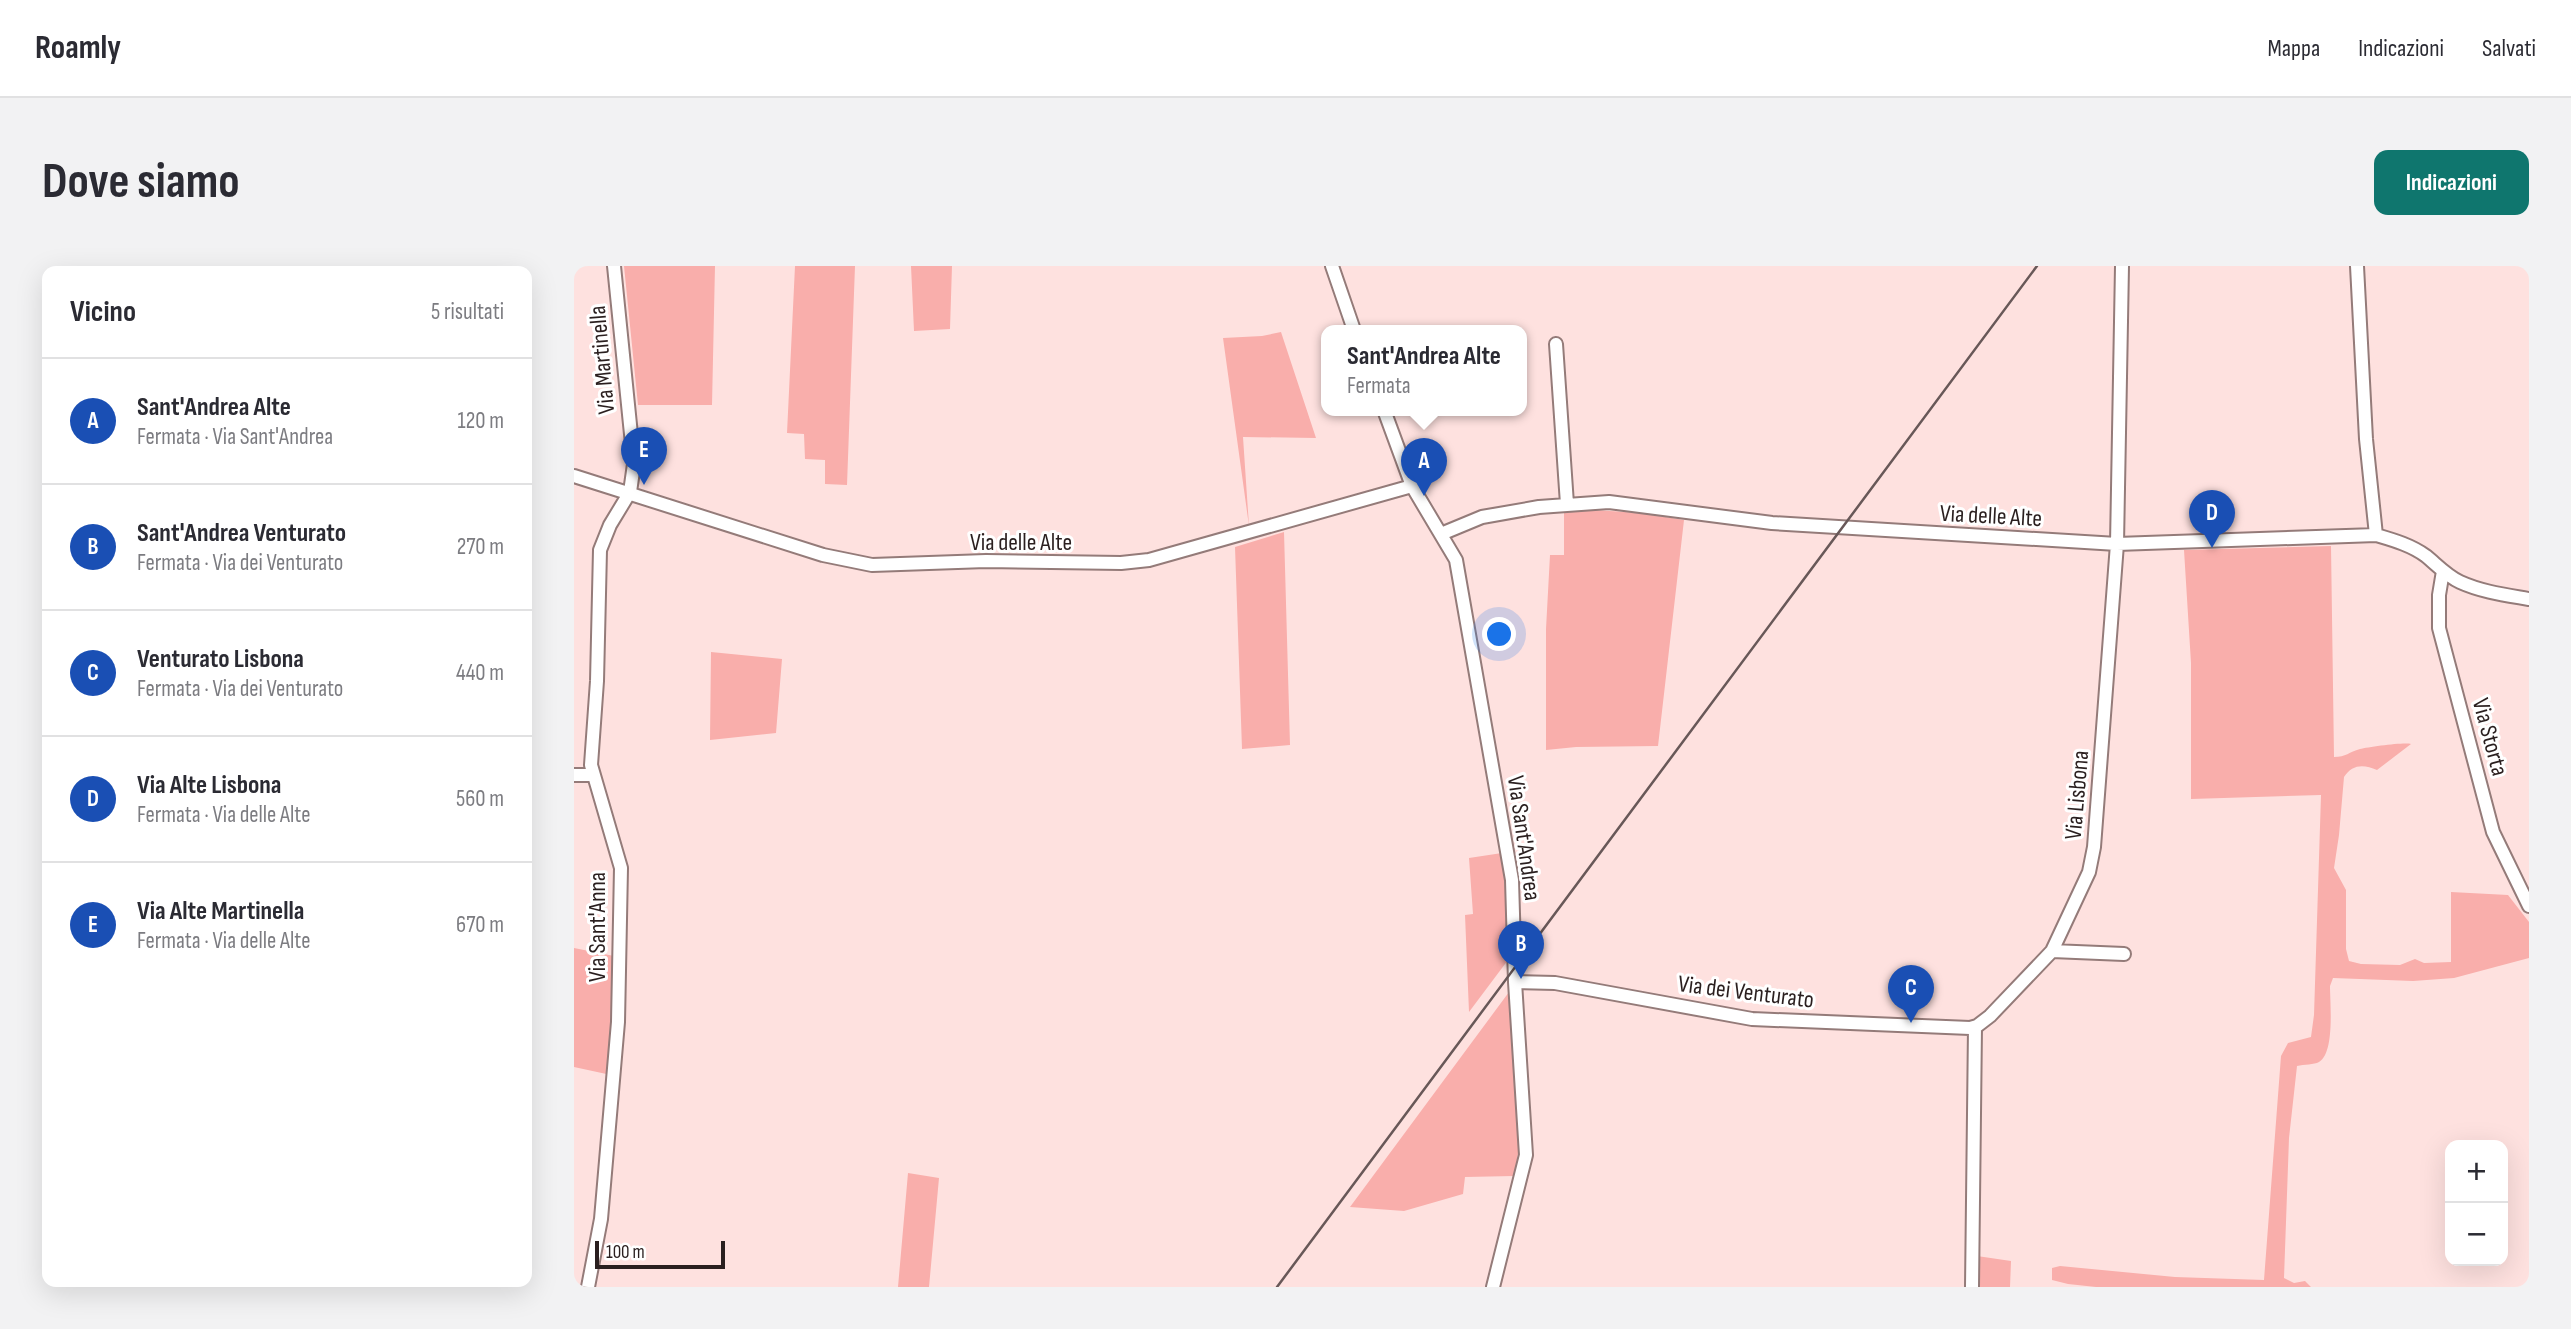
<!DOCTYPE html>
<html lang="it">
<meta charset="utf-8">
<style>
:root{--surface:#fff;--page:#f2f2f3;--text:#2b2b33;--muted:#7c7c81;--line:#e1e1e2;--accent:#0f766e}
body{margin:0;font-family:"Sofia Sans Condensed",sans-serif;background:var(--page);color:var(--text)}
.controls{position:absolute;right:21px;bottom:21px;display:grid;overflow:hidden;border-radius:14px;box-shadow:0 7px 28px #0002}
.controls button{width:63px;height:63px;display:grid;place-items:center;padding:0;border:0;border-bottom:2px solid var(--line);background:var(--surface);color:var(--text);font:35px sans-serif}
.scale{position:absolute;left:21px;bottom:18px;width:130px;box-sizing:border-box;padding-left:7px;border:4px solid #2a1f1f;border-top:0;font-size:19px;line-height:24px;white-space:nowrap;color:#2a1f1f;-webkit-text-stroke:5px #fff;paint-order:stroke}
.you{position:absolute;left:926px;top:369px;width:24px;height:24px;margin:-18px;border:5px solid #fff;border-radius:50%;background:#1a73e8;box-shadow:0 0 0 10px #1a73e833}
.badge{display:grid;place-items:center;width:46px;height:46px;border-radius:50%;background:var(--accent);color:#fff;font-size:23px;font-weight:700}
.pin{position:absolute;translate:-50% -58px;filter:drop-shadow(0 2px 4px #0008)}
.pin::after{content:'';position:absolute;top:37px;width:24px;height:21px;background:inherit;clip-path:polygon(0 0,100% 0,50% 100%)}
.popup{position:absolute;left:747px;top:59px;width:206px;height:91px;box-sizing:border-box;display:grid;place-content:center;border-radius:14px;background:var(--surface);filter:drop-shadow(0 2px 5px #0005);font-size:23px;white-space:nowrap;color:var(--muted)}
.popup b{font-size:26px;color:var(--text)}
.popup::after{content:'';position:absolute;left:50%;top:100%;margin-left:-14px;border:14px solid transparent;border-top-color:var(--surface)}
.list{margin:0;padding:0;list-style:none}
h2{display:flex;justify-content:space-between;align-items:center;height:91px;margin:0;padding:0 28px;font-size:30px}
h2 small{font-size:23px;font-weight:400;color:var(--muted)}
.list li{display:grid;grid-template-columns:46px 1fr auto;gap:21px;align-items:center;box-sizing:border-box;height:126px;padding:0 28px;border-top:2px solid var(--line)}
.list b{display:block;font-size:26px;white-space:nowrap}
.list p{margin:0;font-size:23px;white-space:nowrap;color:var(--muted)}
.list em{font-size:23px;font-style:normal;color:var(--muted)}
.map{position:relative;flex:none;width:1955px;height:1021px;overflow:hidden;border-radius:14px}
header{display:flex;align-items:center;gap:42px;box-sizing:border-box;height:98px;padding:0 35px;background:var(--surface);border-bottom:2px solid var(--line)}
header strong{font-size:33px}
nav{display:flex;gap:38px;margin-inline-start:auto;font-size:24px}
.intro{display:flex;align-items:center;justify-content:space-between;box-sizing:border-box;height:168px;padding:0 42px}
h1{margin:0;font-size:49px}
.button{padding:18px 32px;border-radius:14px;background:var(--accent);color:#fff;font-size:24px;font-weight:700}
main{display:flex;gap:42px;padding:0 42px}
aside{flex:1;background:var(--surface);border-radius:14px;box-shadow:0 7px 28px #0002}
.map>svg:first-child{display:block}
.green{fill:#f9aeab}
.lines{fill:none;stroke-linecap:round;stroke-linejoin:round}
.minor-casing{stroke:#947b79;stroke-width:16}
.minor{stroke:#fff;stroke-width:12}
.rail{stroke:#685858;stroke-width:2.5}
.labels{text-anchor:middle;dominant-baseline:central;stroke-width:6;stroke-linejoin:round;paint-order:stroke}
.street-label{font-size:24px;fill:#2a1f1f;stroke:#fff}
</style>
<header>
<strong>Roamly</strong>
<nav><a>Mappa</a><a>Indicazioni</a><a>Salvati</a></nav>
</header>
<div class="intro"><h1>Dove siamo</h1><a class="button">Indicazioni</a></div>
<main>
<aside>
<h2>Vicino<small>5 risultati</small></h2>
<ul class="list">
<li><span class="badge" style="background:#1a4fb4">A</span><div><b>Sant'Andrea Alte</b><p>Fermata · Via Sant'Andrea</p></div><em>120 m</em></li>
<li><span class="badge" style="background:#1a4fb4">B</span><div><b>Sant'Andrea Venturato</b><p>Fermata · Via dei Venturato</p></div><em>270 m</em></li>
<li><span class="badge" style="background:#1a4fb4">C</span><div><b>Venturato Lisbona</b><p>Fermata · Via dei Venturato</p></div><em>440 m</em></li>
<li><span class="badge" style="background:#1a4fb4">D</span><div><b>Via Alte Lisbona</b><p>Fermata · Via delle Alte</p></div><em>560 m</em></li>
<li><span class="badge" style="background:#1a4fb4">E</span><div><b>Via Alte Martinella</b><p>Fermata · Via delle Alte</p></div><em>670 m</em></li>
</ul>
</aside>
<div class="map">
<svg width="1955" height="1021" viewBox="0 0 1955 1021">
<rect width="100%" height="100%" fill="#fee1df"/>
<path class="green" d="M50,0H141L138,139H64Z
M221,0H281L273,219L251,218V194L231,193L230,168L213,167Z
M337,0H378L376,63L340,65Z
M707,66L742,172L669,171L675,260L649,72L688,70Z
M1020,244L1067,247L1110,254L1084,480L1002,481L972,484V363L976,289H990V245Z
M710,266L716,479L668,483L661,281Z
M1757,280L1760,491C1772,491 1775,486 1786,483C1795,481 1830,476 1837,478L1803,504C1790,498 1778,498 1770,511L1765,569L1760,602L1772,624V683L1775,695L1787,698L1826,699L1841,693L1850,697L1877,696V626L1934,629L1955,656V692L1880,712L1839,715L1759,712L1756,720C1756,737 1761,787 1745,796C1740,799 1730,798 1723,800L1715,872L1710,1012L1720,1017L1731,1015L1737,1021H1522L1494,1018L1478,1014V1002L1486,1000L1601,1011L1690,1014L1707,790L1714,777L1737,771L1740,749L1747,529L1617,533V397L1610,284Z
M137,386L208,393L202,467L136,474Z
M928,587L937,690L895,746L891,649L899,648L895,592Z
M0,682L50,692L37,809L0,801Z
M938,722L948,866L940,910L891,911L889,928L830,945L776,941Z
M334,907L365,912L355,1021H324Z
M1403,990L1437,995L1436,1021H1402Z"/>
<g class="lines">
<defs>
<path id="minor" d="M758,0L780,64
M1783,0L1792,173L1802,269
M982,78L993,238
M810,144L838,220L882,294L938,614L941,716L952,889L919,1021
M0,210L249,289L298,299L412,295L547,297L575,294L838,220
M867,268L908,251L965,241L1035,236L1198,257L1543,278L1802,269C1819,274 1837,279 1852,290C1863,299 1873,310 1886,316C1908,326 1932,329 1955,333
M1869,305L1865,329V362L1919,566L1955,640
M0,509H18
M1478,685L1550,688
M941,716L981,717L1178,753L1396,762L1403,760L1416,750L1478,685L1515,606L1520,581L1543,278L1548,0
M14,1021L27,953L44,756L47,602L17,499L23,415L26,284L36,259L56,226L60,198L40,0
M1398,1021L1401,761"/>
</defs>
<use href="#minor" class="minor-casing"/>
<use href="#minor" class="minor"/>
<path class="rail" d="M703,1021L1463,0"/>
</g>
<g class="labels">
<g class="street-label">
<text transform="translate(28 94) rotate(-95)">Via Martinella</text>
<text transform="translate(1417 250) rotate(3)">Via delle Alte</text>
<text x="447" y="276">Via delle Alte</text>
<text transform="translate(1916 471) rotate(75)">Via Storta</text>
<text transform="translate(1503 529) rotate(-85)">Via Lisbona</text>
<text transform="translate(950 572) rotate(82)">Via Sant'Andrea</text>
<text transform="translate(23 661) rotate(-90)">Via Sant'Anna</text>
<text transform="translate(1172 726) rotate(7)">Via dei Venturato</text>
</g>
</g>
</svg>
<div class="controls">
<button>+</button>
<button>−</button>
</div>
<div class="scale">100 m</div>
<div class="you"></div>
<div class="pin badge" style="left:850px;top:230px;background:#1a4fb4">A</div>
<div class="popup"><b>Sant'Andrea Alte</b>Fermata</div>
<div class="pin badge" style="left:947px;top:713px;background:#1a4fb4">B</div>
<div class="pin badge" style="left:1337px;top:757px;background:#1a4fb4">C</div>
<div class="pin badge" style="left:1638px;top:282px;background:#1a4fb4">D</div>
<div class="pin badge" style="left:70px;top:219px;background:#1a4fb4">E</div>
</div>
</main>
